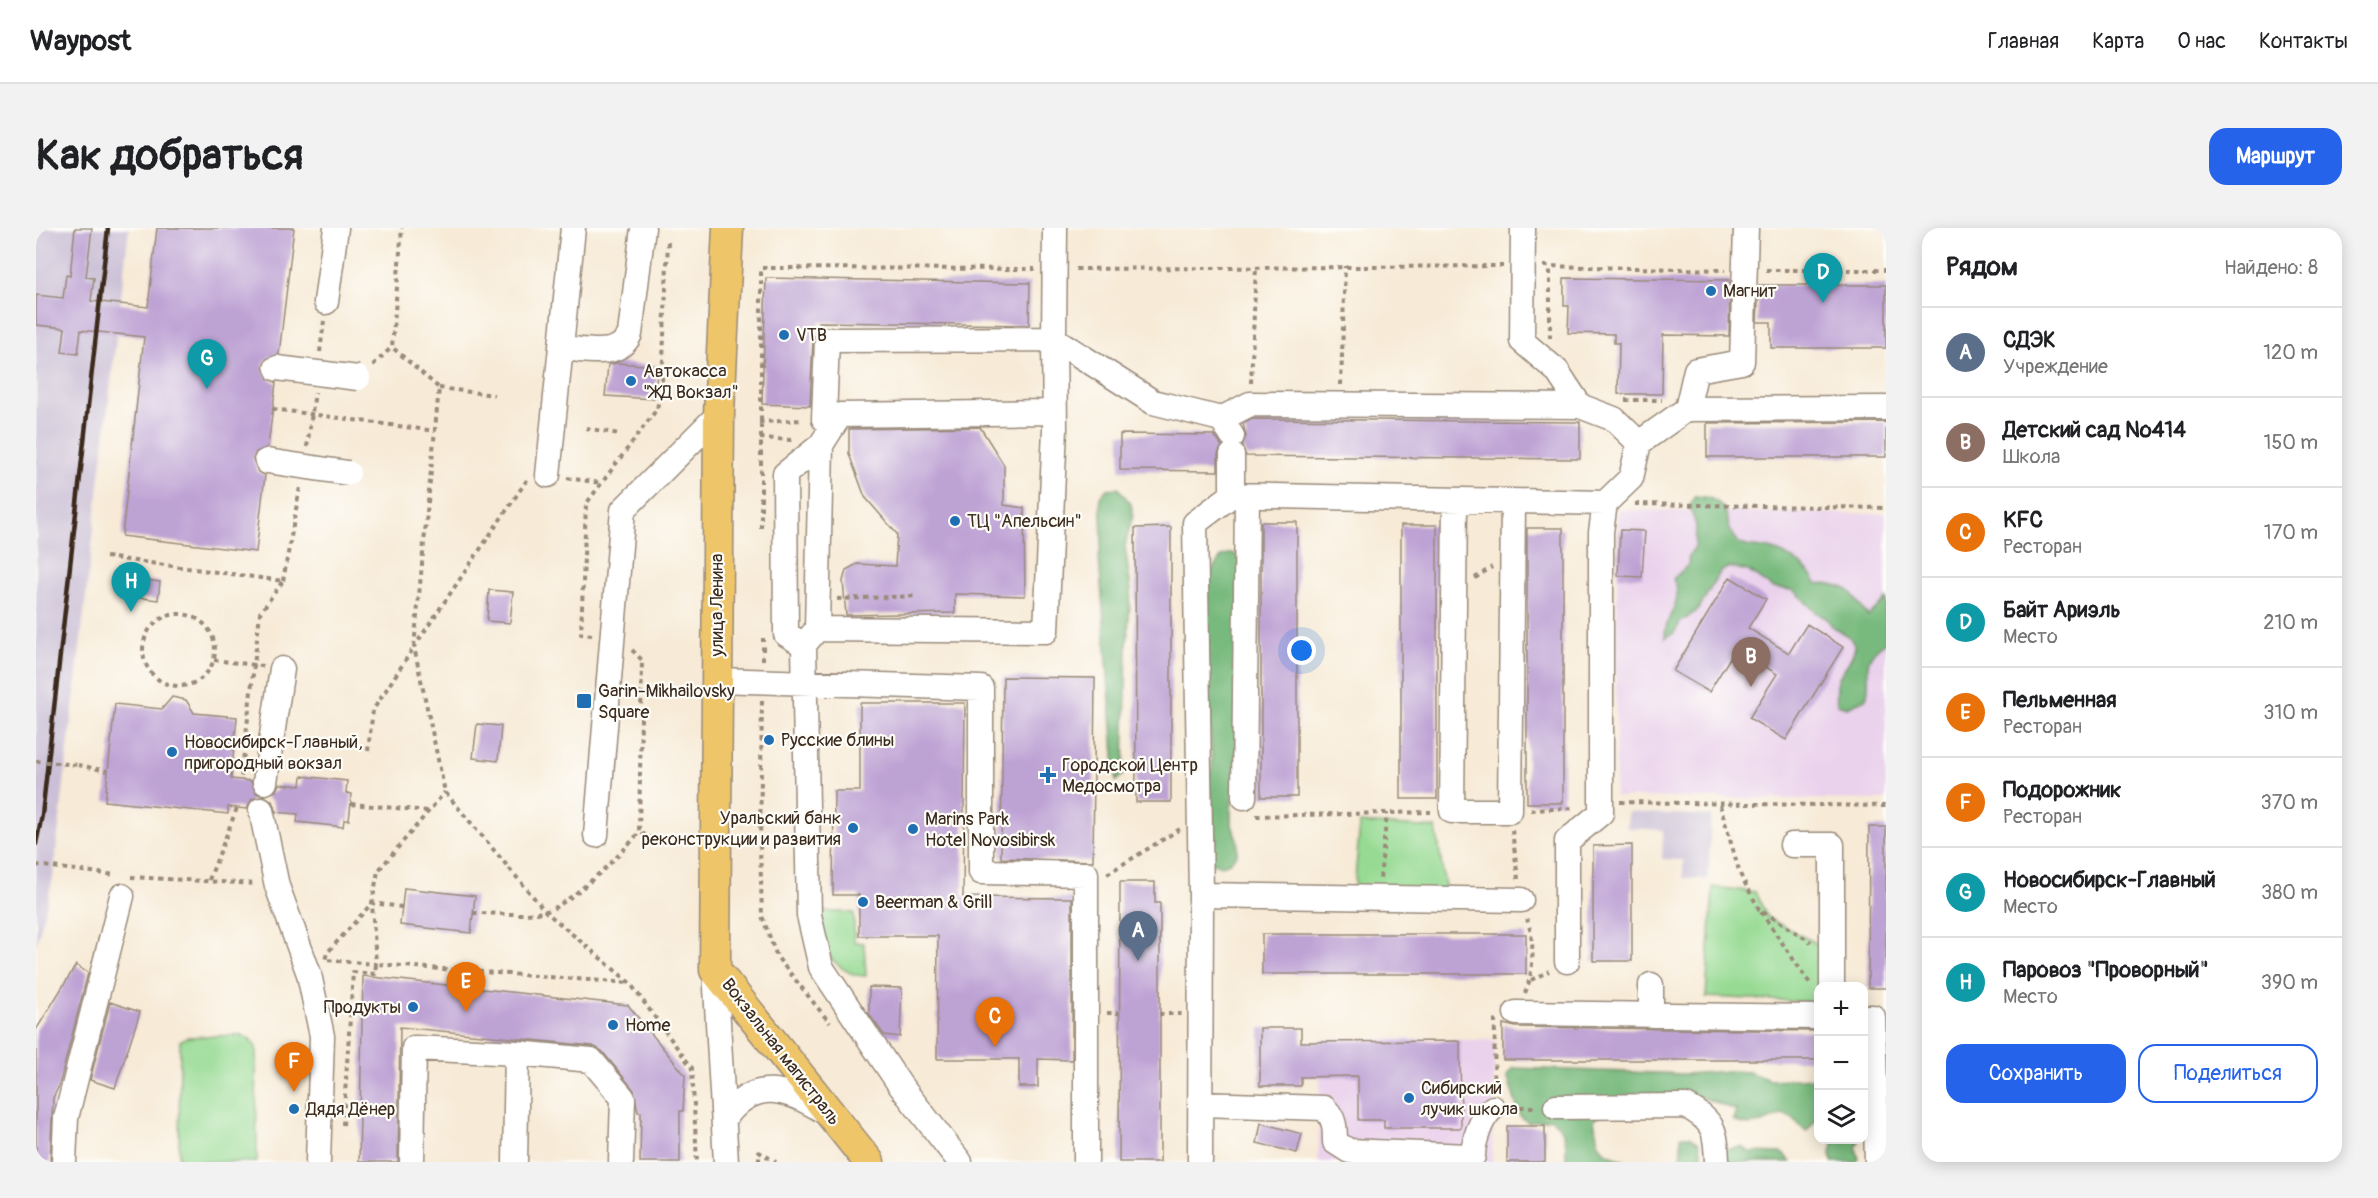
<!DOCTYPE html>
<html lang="ru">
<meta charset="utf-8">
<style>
:root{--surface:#fff;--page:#f2f2f2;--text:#202124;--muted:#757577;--line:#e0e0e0;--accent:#2563eb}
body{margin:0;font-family:Pangolin,sans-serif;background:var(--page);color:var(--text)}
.controls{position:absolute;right:18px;bottom:18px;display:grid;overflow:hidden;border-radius:12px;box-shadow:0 3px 15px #0003}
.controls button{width:54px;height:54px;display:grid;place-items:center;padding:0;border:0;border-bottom:2px solid var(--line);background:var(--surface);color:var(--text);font:30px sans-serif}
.you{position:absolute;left:1266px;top:423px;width:21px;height:21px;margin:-15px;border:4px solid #fff;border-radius:50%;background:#1a73e8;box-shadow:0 0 0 9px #1a73e833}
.badge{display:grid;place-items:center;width:39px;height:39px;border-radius:50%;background:var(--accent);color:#fff;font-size:20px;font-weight:700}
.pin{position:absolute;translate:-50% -50px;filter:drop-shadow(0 2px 3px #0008)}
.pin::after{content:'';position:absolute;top:32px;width:21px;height:18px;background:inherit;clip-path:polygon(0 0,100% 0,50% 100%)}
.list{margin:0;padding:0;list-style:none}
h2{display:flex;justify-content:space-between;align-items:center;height:78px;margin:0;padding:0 24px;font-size:26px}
h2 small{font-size:20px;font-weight:400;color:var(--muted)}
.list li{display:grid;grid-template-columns:39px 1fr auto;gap:18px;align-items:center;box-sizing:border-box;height:90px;padding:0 24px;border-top:2px solid var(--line)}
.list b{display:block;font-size:22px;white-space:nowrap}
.list p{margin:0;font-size:20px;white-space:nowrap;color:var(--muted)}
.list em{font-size:20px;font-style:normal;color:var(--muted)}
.actions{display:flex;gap:12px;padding:18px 24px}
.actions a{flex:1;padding:14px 0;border:2px solid var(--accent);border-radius:18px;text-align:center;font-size:21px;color:var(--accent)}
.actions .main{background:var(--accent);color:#fff}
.icon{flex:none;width:33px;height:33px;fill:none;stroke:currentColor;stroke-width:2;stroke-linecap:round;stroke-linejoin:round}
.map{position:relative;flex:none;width:1850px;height:934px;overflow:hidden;border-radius:18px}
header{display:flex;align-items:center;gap:36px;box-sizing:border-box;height:84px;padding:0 30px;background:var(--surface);border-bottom:2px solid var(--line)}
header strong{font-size:28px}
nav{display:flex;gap:33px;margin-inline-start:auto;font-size:21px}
.intro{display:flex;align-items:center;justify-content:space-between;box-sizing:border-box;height:144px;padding:0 36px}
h1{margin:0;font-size:42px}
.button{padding:15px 27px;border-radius:18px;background:var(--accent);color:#fff;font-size:21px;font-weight:700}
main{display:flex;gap:36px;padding:0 36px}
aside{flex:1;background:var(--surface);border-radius:18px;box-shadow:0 3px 15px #0003}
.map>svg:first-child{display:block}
.built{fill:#ead1ec}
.industrial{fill:#cabfd6}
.green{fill:#96da93;stroke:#688258;stroke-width:1.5}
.forest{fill:#78ba7d;stroke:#5a724e;stroke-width:1.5}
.building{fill:#bda2d4}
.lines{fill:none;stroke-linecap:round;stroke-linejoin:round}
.minor-casing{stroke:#998a7a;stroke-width:27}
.major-casing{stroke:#998a7a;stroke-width:33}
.path{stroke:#998a7a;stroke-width:4;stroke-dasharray:4.5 4.5;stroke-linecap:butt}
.minor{stroke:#fff;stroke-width:24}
.major{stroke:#eec569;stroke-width:30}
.rail{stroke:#3b2a1e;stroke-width:4.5}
.minor-bridge-casing{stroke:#998a7a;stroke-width:27;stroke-linecap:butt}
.path-bridge{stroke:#998a7a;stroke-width:4;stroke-dasharray:4.5 4.5;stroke-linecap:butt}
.minor-bridge{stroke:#fff;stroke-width:24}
.poi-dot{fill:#1f6fb2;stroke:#fdfcf7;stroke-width:2}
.labels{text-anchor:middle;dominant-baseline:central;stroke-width:4.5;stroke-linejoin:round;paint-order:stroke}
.poi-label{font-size:18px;fill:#3b2a1e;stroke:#fdfcf7;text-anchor:start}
.street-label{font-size:18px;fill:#3b2a1e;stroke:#fdfcf7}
</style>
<header>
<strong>Waypost</strong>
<nav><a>Главная</a><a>Карта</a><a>О нас</a><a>Контакты</a></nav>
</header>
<div class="intro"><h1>Как добраться</h1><a class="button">Маршрут</a></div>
<main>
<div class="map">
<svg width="1850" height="934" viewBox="0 0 1850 934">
<rect width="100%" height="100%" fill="#fdfcf7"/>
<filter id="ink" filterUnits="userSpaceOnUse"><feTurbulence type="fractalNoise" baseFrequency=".0167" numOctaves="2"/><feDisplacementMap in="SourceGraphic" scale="12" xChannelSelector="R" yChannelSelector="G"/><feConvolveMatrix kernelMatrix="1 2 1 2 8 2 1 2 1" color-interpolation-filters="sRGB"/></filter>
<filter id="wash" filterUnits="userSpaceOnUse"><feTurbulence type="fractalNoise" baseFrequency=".008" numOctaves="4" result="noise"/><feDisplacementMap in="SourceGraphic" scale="24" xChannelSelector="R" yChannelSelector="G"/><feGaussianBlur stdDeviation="1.35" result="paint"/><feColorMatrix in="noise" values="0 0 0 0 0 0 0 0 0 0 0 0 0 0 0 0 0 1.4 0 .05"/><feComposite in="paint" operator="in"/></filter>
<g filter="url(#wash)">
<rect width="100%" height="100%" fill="#f7ead6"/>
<path class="built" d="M1582,282L1850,286V572L1579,569Z
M1285,811L1459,812L1456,934H1282Z"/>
<path class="industrial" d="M0,0H93L17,650L0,718Z
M1592,584L1675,588L1672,651L1647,650V632L1626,631L1627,602L1591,600Z"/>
<path class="green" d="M1324,595L1400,600L1410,665L1318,662Z
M1677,659L1719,664L1732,690L1785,718L1782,774L1670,769Z
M785,683L818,685V714L828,715L830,748C812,749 791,732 787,713C785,704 785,693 785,683Z
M204,807L214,811L220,819L221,934H143L144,813L151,809Z"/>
<path class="forest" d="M1082,260L1095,276L1097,287L1089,318L1095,362L1091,417L1088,546L1080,553L1063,330L1066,310L1064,269L1071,261Z
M1659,268C1703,269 1683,303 1705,316C1713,320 1720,319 1728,320C1749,324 1770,336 1780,355C1822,359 1809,361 1832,388L1850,371V414C1820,434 1838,445 1830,471L1811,479L1801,476C1798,439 1812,446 1819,419L1814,410L1796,398L1790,390L1781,385L1757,362L1736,360L1712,343L1693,339L1684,344L1662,382L1644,395L1638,405L1629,410C1628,385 1650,376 1637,351L1652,337L1653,327L1659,319L1660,298L1654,278Z
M1196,325L1206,329L1200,538L1195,583V594L1202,614L1201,626L1194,634L1185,638L1175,634L1177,583L1172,551L1176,541L1168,354L1186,328Z
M1478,840L1650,846L1693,843L1713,844L1733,852L1782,850V890L1770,904L1756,890L1747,886C1730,894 1714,902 1697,892L1700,882L1662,868L1651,870L1565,885L1558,892L1562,914L1568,923L1590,934H1530C1530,914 1532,902 1514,890L1493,895L1484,888L1471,848Z
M1645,908H1654L1663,914L1668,934L1684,922L1706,919L1714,924L1746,925L1755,934H1642L1645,930Z
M1798,912H1823L1820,920L1823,931L1820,934H1796L1795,925Z"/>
<g id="blocks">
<path class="building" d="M39,0H56L50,49L58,50L55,73L112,79L121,0H258L243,126L230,131L227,139L232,151L240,154L232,219L220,224L217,231L222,244L229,247L220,324L86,308L108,109L45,102L42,126L26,124L29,100L0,97V67L27,70L30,47L34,48Z
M730,50L994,55L993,97L783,94V100L777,111L774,178L726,176Z
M1528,50L1694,52L1693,108L1627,107L1626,166H1582L1583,115H1578V106L1532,105L1533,78H1528Z
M1723,57H1850V120H1735V94H1721Z
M580,135L622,138L618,171L569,168L572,137Z
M1216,191L1544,194V231L1210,228L1206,218L1210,208L1207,196Z
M1850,194V229H1671V195Z
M944,199L968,237V277L988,280L989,368L919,366V385L810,387L807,353L810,342L821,336L859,338L861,306L829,269L813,226V201Z
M1084,206L1178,207L1186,218L1182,226V243L1084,242Z
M1225,294H1261V569H1225Z
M1365,297H1401V571H1365Z
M1135,299V574H1100L1099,300Z
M1491,300H1527V575H1491Z
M1584,302L1609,303L1606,349L1582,348Z
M1694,349L1730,371L1712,400L1753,425L1771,396L1807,419L1750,512L1713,490L1741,446L1700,420L1673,464L1637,443Z
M94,350L124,354L122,372L91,368Z
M453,362L477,364L474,395L451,393Z
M967,449L1059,450L1057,633L965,630Z
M136,469L150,472L158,485L201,489L195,551L215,553L220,565L227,568L240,563L243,556L265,558L266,548L311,553L310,565L316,566L313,592H308L307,599L261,594L262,586L240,584L236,573L229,568L216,571L211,581L192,579V586L69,573L79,476L126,481Z
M824,475H929L927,669L1036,670V832L1002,831V859H983V831H901L902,708H823V667H797L798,563H824Z
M441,496L465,498L462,533L437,530Z
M1833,599H1850V760H1832Z
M1596,617V733H1557V618Z
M1084,654H1119V675H1124V934H1083Z
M368,660L439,668L435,705L364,697Z
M1226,706H1490V746H1226Z
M40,737L52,745L23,858L17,870L14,934H0V802Z
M327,748L592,777L649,847L647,883H644V934H604L605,884H602L598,862L566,823L557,818L364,799L362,934H323Z
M833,759L866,760L864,809L848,807L833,786Z
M74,774L104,784L79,860L54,852Z
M1467,796L1480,799L1782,803V832H1467Z
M1224,800H1265V814L1424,813L1425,900H1348V892H1322V848L1265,849V858H1224Z
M1225,895L1266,906L1261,925L1221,915Z
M1471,898H1509V934H1471Z"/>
</g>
</g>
<g filter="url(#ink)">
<use href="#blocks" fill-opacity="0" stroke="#998a7a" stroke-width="1.5"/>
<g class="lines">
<defs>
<path id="minor" d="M1019,0L1018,111L1117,174L1185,191L1196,208
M1487,0L1486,113L1521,143L1544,178L1578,191L1603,215
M290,74L300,0
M525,120C549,121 582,132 594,106L607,0
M1651,181L1850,180
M1185,191L1214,176L1544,178
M512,247L537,0
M1196,267V227
M1419,272L1416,583H1474L1477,274
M781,401L1010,403L1019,201L1018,111L791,112L788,191
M772,412L781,401L785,217
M681,452L945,460V644L1050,646V934
M229,554L246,441
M1208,569L1211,268
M225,582L241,658L273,746L286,808L282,934
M560,607L587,282L683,186
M1756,617H1796V758
M1165,667L1485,672
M1531,733V613L1565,585V304L1569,275
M679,742L690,934
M1480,785L1782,789
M1615,787V757
M1828,789H1837L1841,934
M481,825L555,832L587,870L585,934
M1164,876L1288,880C1299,890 1299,900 1299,914L1313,923L1432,928H1437C1437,914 1445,889 1457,880
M1520,879L1650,878C1679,893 1680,904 1681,934
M688,891C718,849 751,860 789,884
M28,934L30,890L86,668
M376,934L378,820L481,825L479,934
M924,934L864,857L785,739L773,687L768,417L750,406L749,246L785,217L804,187L1017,184
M1164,934L1165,667L1159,295L1196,267L1569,275L1595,250L1603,215L1651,181L1660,142L1706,134L1710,0"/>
<path id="major" d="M692,0L683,186L679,742L833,934"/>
</defs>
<use href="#minor" class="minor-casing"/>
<use href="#major" class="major-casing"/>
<path class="path" d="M1508,38L1689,42
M1040,41L1467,38
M1730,42H1850
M1514,110V38
M284,124L288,93
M337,137L356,119
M1215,155L1220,38
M1305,157L1309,38
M403,160L458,167
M1589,172H1626
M237,181L399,203
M723,194L767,192
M550,200L583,206
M724,210L756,212
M271,219L279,164
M531,250L565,255
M491,252L378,419L409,564L510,684L594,755L656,840L661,934
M1599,276L1850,280
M725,300V40L999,41
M70,329L247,353L224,385L205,551
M1439,350L1456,339
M247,353L264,259
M801,371L881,368
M107 422a36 36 0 1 1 72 0a36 36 0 1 1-72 0Z
M556,407L545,406L550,276L621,181L626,155L632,13
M596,422L606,432L603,604L627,615
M178,432L227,438
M727,432V410
M726,473L724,617L726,688L741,729L794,795
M332,523L337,482L378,419L403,160L356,119L366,0
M42,537L71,543
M1584,574L1850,578
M315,576L392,583
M1684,577L1704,646L1723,681L1775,714
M1495,582L1539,580
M1220,588L1395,584
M1476,602L1482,651
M0,637L79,647
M1071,646L1144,601
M95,649L219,656
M1344,650L1351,585
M173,652L201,580
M366,679L336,675L340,736L289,732L291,725L336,675L342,643L409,564
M1725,684L1775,757
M437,685C460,685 485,688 508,684C528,681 591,622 603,604
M1495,752L1513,743
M1489,765C1498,745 1499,712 1491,691
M1071,785H1083
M1123,786H1146
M1458,859L1459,791
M1475,879H1501
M307,897L317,744L339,746L340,736L593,755
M723,934V924L740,934"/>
<use href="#minor" class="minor"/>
<use href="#major" class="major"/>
<path class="rail" d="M0,616L6,587L72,0"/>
<defs>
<path id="minor-bridge" d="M241,140L322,150
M231,233L312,245"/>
</defs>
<use href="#minor-bridge" class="minor-bridge-casing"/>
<path class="path-bridge" d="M0,533L42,537"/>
<use href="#minor-bridge" class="minor-bridge"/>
</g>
</g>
<g class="poi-dot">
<circle cx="1675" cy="63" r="6"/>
<circle cx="748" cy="107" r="6"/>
<circle cx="595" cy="153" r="6"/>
<circle cx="919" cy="293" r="6"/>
<rect x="540" y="465" width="16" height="16" rx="3"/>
<circle cx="733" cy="512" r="6"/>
<circle cx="136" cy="524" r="6"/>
<path d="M1009 538h6v6h6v6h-6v6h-6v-6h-6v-6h6z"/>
<circle cx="817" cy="600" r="6"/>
<circle cx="877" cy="601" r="6"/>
<circle cx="827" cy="674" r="6"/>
<circle cx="377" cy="779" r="6"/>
<circle cx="577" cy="797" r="6"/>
<circle cx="1373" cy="870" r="6"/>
<circle cx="258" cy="881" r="6"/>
</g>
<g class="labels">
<g class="poi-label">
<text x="1687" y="63">Магнит</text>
<text x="760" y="107">VTB</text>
<text x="607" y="143">Автокасса<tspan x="607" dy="21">"ЖД Вокзал"</tspan></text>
<text x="931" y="293">ТЦ "Апельсин"</text>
<text x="562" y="463">Garin-Mikhailovsky<tspan x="562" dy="21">Square</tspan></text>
<text x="745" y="512">Русские блины</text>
<text x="148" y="514">Новосибирск-Главный,<tspan x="148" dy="21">пригородный вокзал</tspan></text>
<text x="1026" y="537">Городской Центр<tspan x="1026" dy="21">Медосмотра</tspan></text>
<text x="805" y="590" text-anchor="end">Уральский банк<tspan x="805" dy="21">реконструкции и развития</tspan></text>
<text x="889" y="591">Marins Park<tspan x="889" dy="21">Hotel Novosibirsk</tspan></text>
<text x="839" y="674">Beerman &amp; Grill</text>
<text x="365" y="779" text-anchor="end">Продукты</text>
<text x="589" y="797">Home</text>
<text x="1385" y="860">Сибирский<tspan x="1385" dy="21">лучик школа</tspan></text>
<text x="270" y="881">Дядя Дёнер</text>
</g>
<g class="street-label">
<text transform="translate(681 377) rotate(-90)">улица Ленина</text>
<text transform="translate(745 824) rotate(52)">Вокзальная магистраль</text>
</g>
</g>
</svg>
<div class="controls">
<button>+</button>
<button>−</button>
<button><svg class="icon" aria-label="layers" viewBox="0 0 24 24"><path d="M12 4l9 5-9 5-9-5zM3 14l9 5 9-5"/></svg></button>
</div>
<div class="you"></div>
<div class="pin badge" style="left:1102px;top:733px;background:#5c6f8a">A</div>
<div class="pin badge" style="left:1715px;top:459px;background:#8d6e63">B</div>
<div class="pin badge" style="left:959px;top:819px;background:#e8710a">C</div>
<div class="pin badge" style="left:1787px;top:75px;background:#0f9aa8">D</div>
<div class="pin badge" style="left:430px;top:784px;background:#e8710a">E</div>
<div class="pin badge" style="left:258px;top:864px;background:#e8710a">F</div>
<div class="pin badge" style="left:171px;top:161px;background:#0f9aa8">G</div>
<div class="pin badge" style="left:95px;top:384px;background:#0f9aa8">H</div>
</div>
<aside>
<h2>Рядом<small>Найдено: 8</small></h2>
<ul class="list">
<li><span class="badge" style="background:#5c6f8a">A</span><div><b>СДЭК</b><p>Учреждение</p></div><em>120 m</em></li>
<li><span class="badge" style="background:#8d6e63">B</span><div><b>Детский сад №414</b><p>Школа</p></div><em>150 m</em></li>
<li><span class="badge" style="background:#e8710a">C</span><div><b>KFC</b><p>Ресторан</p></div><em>170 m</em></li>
<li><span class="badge" style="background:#0f9aa8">D</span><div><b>Байт Ариэль</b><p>Место</p></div><em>210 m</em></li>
<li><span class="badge" style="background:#e8710a">E</span><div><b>Пельменная</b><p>Ресторан</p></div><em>310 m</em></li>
<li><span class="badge" style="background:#e8710a">F</span><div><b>Подорожник</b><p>Ресторан</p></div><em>370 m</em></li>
<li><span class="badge" style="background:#0f9aa8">G</span><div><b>Новосибирск-Главный</b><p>Место</p></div><em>380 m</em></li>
<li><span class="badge" style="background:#0f9aa8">H</span><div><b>Паровоз &quot;Проворный&quot;</b><p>Место</p></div><em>390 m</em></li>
</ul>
<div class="actions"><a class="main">Сохранить</a><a>Поделиться</a></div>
</aside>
</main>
